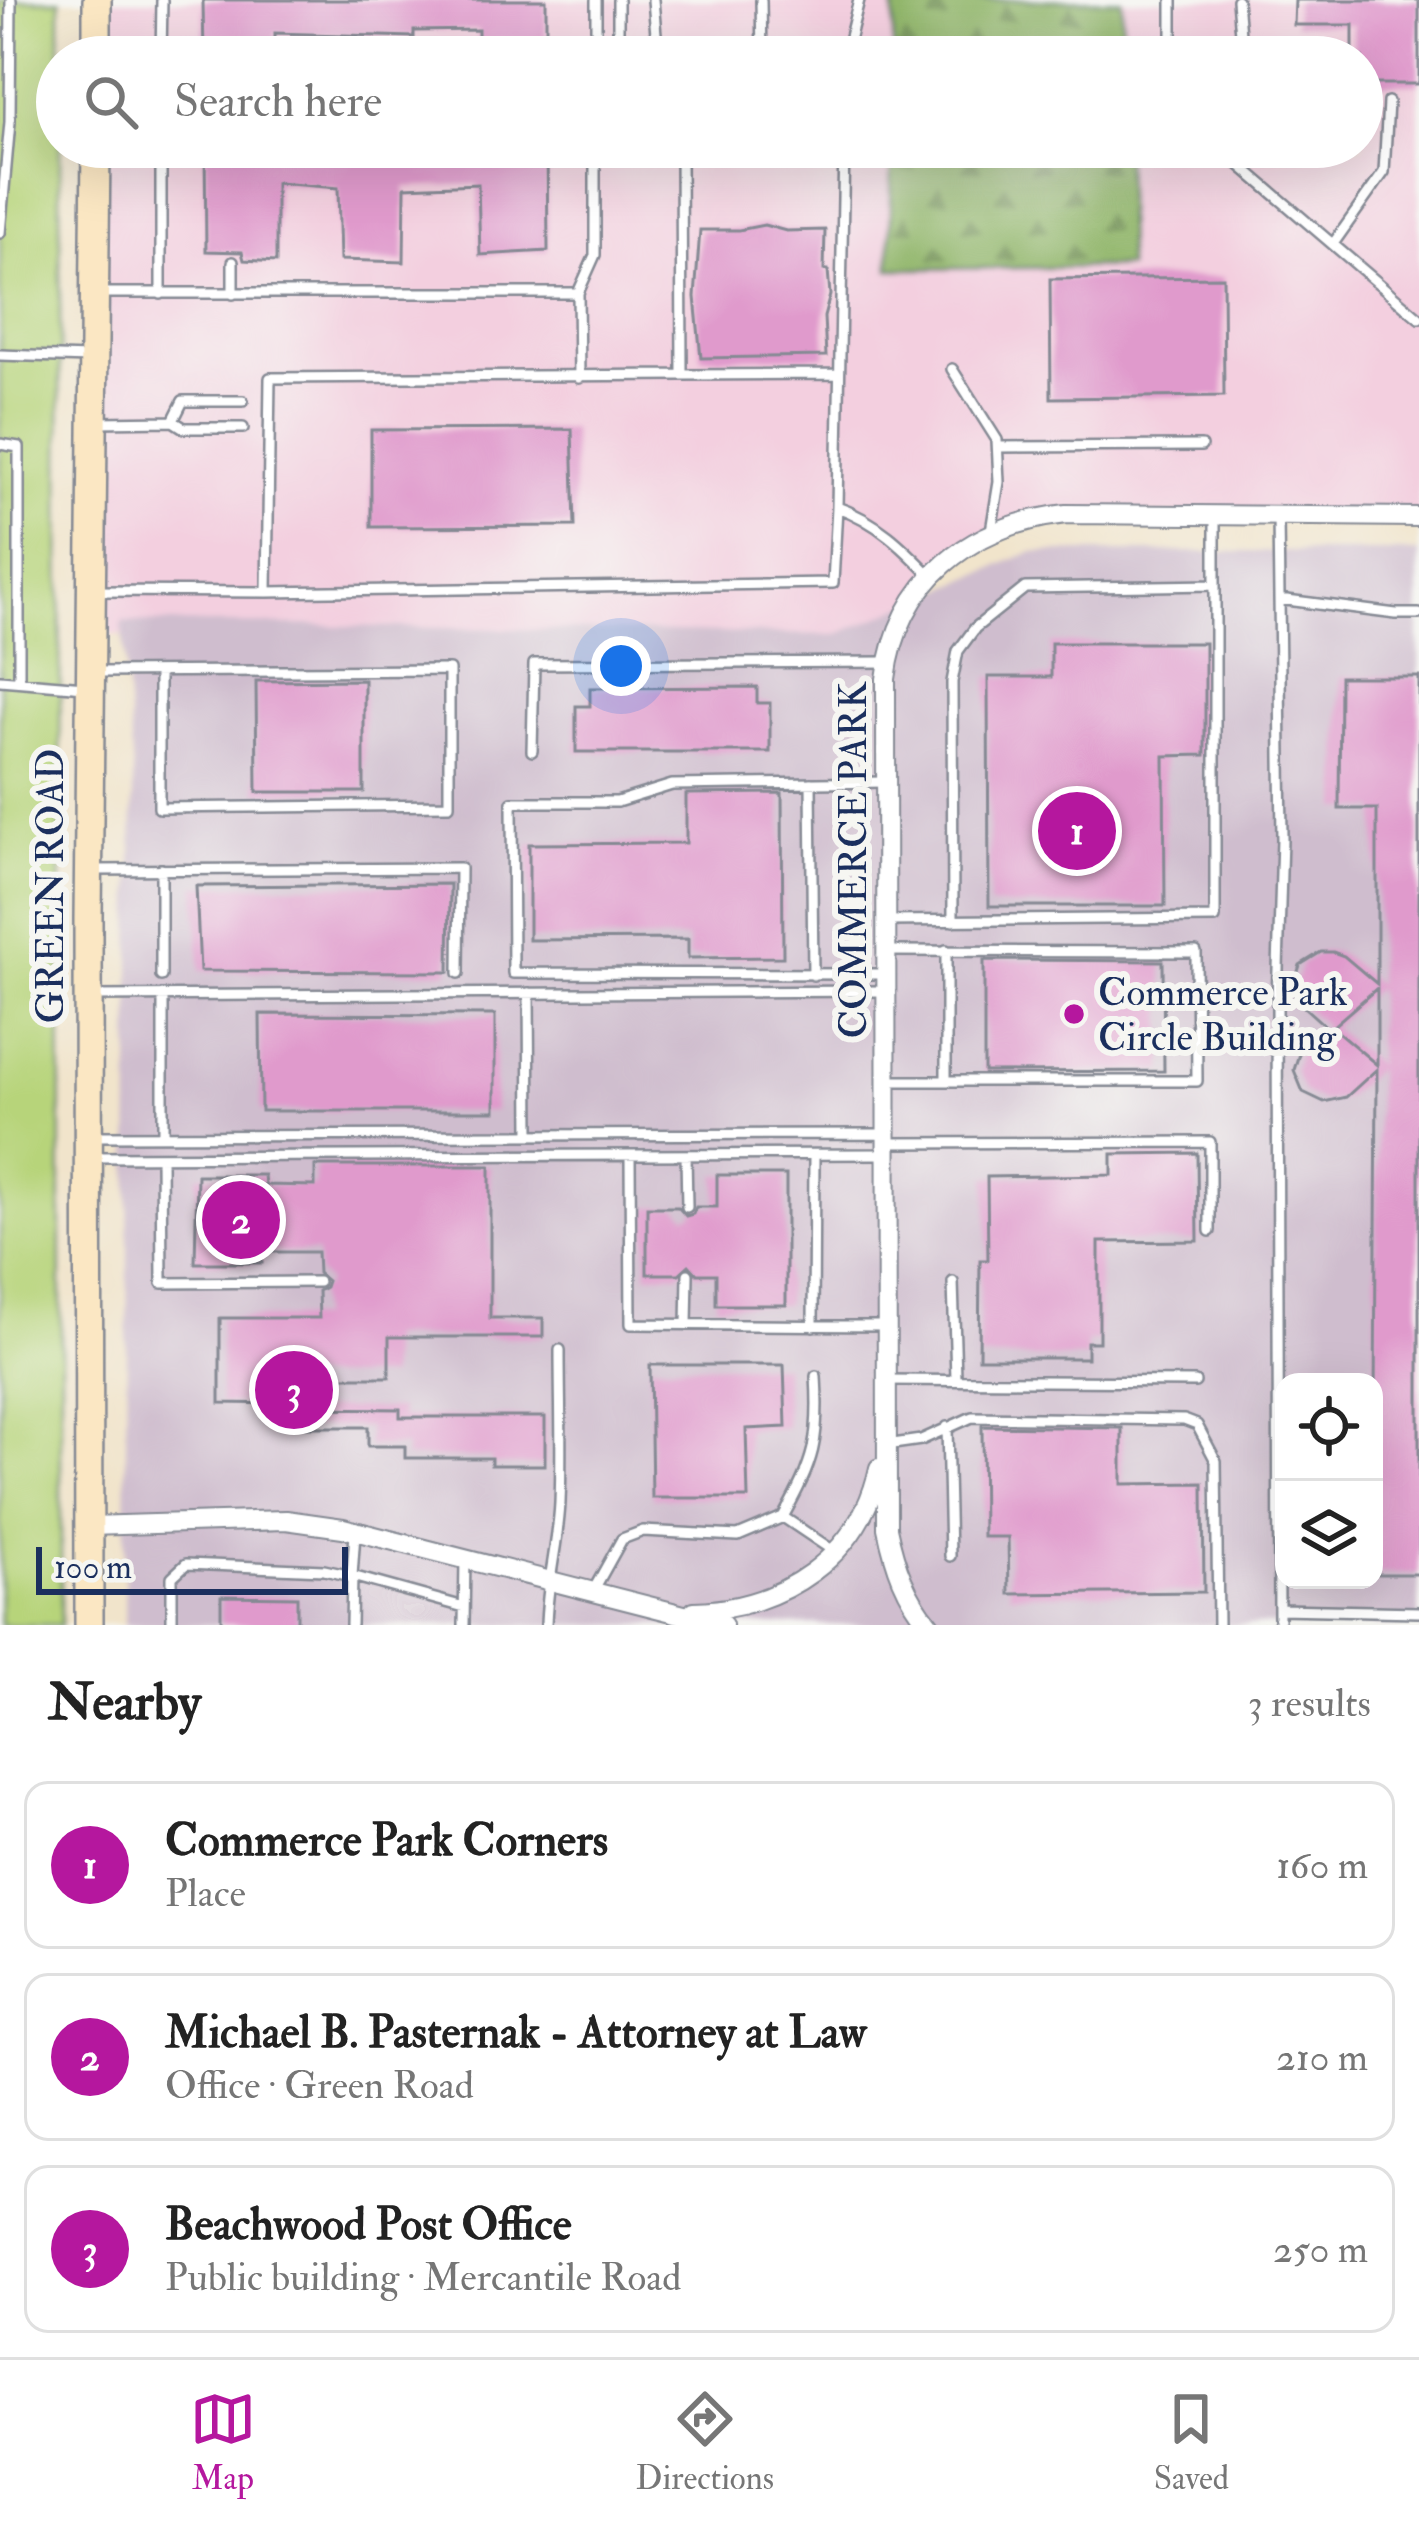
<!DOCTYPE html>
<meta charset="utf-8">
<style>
:root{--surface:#fff;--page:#f2f2f2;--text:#222;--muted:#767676;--line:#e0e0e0;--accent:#b5179e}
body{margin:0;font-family:"IM FELL Double Pica",serif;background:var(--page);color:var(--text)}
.controls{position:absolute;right:36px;bottom:36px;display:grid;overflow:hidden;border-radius:24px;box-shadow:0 12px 48px #0002}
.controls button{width:108px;height:108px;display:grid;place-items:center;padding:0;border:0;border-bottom:3px solid var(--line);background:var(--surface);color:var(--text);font:60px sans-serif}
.scale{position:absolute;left:36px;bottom:30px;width:312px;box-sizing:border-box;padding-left:12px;border:6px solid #1b2f5e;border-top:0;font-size:33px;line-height:42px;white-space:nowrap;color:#1b2f5e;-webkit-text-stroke:9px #f6f6f2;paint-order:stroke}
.you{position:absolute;left:621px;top:666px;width:42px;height:42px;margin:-30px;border:9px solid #fff;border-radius:50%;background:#1a73e8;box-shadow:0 0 0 18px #1a73e833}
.badge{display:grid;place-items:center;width:78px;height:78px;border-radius:50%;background:var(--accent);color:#fff;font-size:39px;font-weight:700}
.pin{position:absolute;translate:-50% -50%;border:6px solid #fff;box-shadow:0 3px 12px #0006}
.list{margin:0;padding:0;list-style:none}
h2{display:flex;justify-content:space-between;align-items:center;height:156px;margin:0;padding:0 48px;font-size:51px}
h2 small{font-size:39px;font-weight:400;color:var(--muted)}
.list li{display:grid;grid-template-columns:78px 1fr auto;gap:36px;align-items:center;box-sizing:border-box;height:168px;margin:0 24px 24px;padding:0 24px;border:3px solid var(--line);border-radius:24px}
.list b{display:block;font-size:45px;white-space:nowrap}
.list p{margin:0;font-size:39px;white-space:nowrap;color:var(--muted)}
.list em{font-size:39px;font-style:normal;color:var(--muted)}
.icon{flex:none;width:66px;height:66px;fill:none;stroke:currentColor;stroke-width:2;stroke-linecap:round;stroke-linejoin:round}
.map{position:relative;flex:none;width:1419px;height:1625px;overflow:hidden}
.search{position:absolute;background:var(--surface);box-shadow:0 12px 48px #0002;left:36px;right:36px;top:36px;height:132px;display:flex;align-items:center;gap:30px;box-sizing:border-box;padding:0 42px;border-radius:66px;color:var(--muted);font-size:45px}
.sheet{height:732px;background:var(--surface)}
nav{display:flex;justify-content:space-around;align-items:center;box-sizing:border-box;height:168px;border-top:3px solid var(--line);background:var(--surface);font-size:33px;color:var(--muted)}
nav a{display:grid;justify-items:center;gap:6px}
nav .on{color:var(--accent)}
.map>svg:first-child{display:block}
.built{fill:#f3cfdf}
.industrial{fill:#cfbdce;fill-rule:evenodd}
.grass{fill:#b7d47a;stroke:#69826c;stroke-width:3}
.forest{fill:url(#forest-firs);stroke:#567264;stroke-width:3}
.building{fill:#e09acc;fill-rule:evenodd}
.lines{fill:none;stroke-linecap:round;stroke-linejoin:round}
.service-casing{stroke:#868a94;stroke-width:14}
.minor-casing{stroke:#868a94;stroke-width:22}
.secondary-casing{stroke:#868a94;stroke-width:32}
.service{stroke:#fff;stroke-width:9}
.minor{stroke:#fff;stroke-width:18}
.secondary{stroke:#fbe7c3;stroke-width:27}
.poi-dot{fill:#b5179e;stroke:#f6f6f2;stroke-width:4.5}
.labels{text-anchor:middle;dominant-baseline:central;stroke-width:12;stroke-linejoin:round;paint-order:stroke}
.street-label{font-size:39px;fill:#1b2f5e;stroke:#f6f6f2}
.poi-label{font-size:39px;fill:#1b2f5e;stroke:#f6f6f2;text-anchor:start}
</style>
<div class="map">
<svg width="1419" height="1625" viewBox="0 0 1419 1625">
<defs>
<pattern id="forest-firs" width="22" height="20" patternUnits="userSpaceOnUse" patternTransform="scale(3)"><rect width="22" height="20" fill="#91b66a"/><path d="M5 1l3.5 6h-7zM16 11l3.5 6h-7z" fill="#76945a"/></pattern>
</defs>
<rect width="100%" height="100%" fill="#f6f6f2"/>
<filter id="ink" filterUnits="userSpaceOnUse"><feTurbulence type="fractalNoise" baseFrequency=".00833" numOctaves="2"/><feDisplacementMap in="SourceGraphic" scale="24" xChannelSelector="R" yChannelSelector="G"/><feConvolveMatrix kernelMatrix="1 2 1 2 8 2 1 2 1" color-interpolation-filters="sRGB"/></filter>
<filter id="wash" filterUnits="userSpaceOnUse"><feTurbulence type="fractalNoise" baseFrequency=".004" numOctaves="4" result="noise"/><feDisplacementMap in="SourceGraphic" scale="48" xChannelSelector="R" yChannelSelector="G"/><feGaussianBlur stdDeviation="2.7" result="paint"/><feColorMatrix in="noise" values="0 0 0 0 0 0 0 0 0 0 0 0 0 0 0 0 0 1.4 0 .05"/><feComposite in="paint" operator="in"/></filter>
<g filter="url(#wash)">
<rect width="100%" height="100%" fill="#f1e4cb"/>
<path class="built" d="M96,0H894L893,57H96Z
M1122,0H1419V517L1066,514L991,531L905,614L836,635H90L94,147H892L890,268L1127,266L1125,147H1362V57H1123Z"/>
<path class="industrial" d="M1031,552H1419V1625H124L133,772L122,622L836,635ZM1284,1382H1374V1580H1284Z"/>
<path class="grass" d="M0,0H60L61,1625H0Z"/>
<path class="forest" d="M894,0H1122L1123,57H893Z
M892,147H1125L1127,267L890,269Z"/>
<g id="blocks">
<path class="building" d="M203,0H546V57H478V30L414,31V37L275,33V57H204Z
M1295,0H1419V84H1362V57H1353V25H1294Z
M205,147H547L548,251L480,255L478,184L405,187L404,262L340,260L338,188L276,183V262L244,260L242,252L206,251Z
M764,225L786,231L825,230L824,270H828L830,295L824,317L826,356L701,358L695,297L700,230H739Z
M1223,277L1224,396L1051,398L1050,279Z
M572,429L575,526L371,527V430Z
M1051,643H1205V755L1164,756L1165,906H989L988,677H1051Z
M1340,677H1419V1574H1374L1377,1069L1346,1097L1324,1102L1303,1092L1294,1070L1301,1047L1325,1026L1296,1000L1293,988L1300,965L1321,952H1333L1344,956L1377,984V809H1339ZM1377,988V1065L1332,1027Z
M364,680V792H257L256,681Z
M757,687V703H770V752H576V706H590V688Z
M782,793L783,957L688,958V939L529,940V844L686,843V794Z
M450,884L449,972L200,971L196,886Z
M984,960L1163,961L1164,1071L984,1072Z
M260,1014L495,1015V1111H261Z
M1197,1153L1198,1241L1099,1242V1342H1087V1358H979L980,1260H988L987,1177L1112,1175V1154Z
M315,1166H490V1318H543V1337H389V1377H292L291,1404L220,1403V1318H319L318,1291L325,1287L327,1281L318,1273L317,1252H262V1263H195L197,1175H264L265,1185L315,1186Z
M717,1175H786V1305H716V1274H697L689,1265L679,1274H647V1207H678L686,1216L693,1214L696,1207H717Z
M650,1365H784L786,1427L746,1429L748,1498H652Z
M306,1408L400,1409V1417H545V1465H491V1458H405V1446H368V1427H306Z
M982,1426L1122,1428V1484L1203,1483L1204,1592L1009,1594L1008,1537H983Z
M221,1596L297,1597V1625H221Z"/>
</g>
</g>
<g filter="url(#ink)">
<use href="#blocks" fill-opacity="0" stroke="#868a94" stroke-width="3"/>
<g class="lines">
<defs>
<path id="service" d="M618,0V47
M653,0L658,57
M761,0L762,57
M1237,0L1242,57
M161,57L162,0
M596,57V0
M845,57L859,0
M1172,57V0
M161,147V294
M844,147L837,507C877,521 903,547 932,577
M1219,147L1419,318
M0,233L10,122L11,0
M1333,244L1384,172L1388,102
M233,262V294
M97,293H578L595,255V147
M578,293L579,378
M0,355L88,358
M952,369L997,440L999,482L991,531
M682,375L839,374
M173,421L183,401H243
M98,422L173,421L184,428H243
M0,444L19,447V680
M998,447L1201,446
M1278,516L1282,839L1277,1002L1279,1625
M96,591L267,592L270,378L682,375L681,147
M267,592L833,583L837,507
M1279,599L1396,614H1419
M96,672L449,670V805L159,808V672
M0,680L85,687
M532,751L534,664L888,662
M811,783L813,975
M94,870L460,868L459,973
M885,921L1215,918V516
M953,921L952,682L958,651L975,628L1025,588L1215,585
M946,950V1081
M885,974L513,973L512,802H617L672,785L885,782
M161,976V869
M529,993L530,1135
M163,995V1136
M92,996L885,991
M885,1081H1197L1196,952L887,951
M94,1136L885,1134
M885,1143L1210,1142V1231
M686,1155L687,1207
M630,1156L631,1324L884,1326
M92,1157L885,1154
M161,1157L162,1283L318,1282
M953,1282L956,1378
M687,1325L688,1274
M813,1326L814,1155
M884,1380L1195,1382
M947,1427L950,1556
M886,1445L921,1440L972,1417L1184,1420L1197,1425L1216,1461L1218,1625
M783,1517C814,1461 820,1441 816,1376
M593,1591L622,1539L643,1531L738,1536L783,1517L835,1552
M1279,1609L1419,1612
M172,1625V1577L186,1564L324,1570L352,1576L355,1533
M351,1625L352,1576L464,1607
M464,1625L465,1558
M546,1625C547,1581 558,1545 560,1503C562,1452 560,1401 560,1350"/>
<path id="minor" d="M89,1526L286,1520L343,1528L723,1625
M694,1611C782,1609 860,1557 879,1468
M930,1625C905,1595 895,1566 887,1528L886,679C898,580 971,525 1066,514L1419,517"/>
<path id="secondary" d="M97,57V0
M89,1625L88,918L96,147"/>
</defs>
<use href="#service" class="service-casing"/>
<use href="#minor" class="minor-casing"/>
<use href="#secondary" class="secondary-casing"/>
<use href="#service" class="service"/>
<use href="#minor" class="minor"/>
<use href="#secondary" class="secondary"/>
</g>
</g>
<circle class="poi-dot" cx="1074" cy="1014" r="12"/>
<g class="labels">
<g class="street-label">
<text transform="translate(853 860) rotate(-90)">COMMERCE PARK</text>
<text transform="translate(50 886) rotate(-90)">GREEN ROAD</text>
</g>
<g class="poi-label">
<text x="1098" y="992">Commerce Park<tspan x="1098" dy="45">Circle Building</tspan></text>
</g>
</g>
</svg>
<div class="controls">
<button><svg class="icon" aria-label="locate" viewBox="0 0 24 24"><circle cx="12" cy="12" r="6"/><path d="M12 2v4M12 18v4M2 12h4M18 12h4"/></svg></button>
<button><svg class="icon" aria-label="layers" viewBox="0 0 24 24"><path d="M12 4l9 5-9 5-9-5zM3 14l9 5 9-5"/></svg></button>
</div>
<div class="scale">100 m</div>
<div class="you"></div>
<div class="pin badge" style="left:1077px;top:831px">1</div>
<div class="pin badge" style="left:241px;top:1220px">2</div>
<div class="pin badge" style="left:294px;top:1390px">3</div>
<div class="search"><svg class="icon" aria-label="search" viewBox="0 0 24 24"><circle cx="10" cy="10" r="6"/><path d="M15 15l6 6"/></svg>Search here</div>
</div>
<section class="sheet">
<h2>Nearby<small>3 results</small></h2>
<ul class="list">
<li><span class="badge">1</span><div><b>Commerce Park Corners</b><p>Place</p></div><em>160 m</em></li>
<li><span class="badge">2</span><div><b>Michael B. Pasternak - Attorney at Law</b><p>Office · Green Road</p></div><em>210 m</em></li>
<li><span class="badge">3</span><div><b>Beachwood Post Office</b><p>Public building · Mercantile Road</p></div><em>250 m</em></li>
</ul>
</section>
<nav>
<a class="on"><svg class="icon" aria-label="map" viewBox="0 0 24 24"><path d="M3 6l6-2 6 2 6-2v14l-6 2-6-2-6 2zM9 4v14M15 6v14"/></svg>Map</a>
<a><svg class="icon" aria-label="directions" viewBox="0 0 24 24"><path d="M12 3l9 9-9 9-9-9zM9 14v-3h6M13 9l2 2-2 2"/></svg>Directions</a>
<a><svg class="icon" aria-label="saved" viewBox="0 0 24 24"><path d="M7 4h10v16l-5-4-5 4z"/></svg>Saved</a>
</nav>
